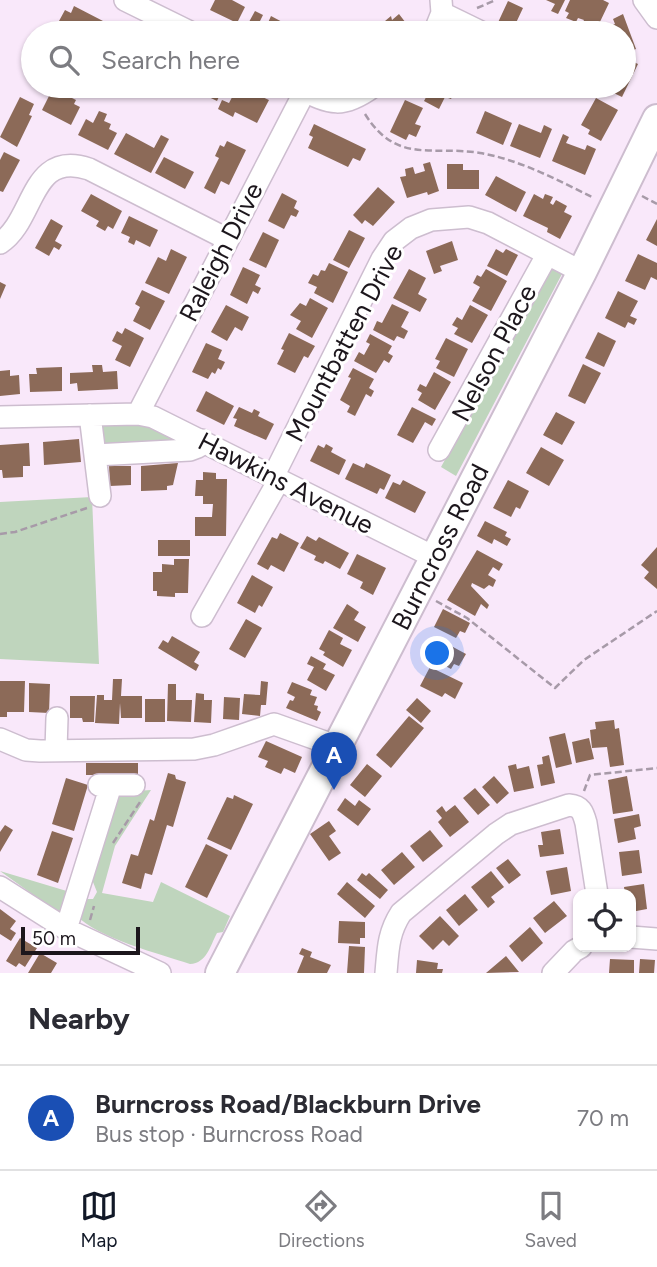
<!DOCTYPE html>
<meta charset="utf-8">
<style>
:root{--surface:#fff;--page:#f7f7f7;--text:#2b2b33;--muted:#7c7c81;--line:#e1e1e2;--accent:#111827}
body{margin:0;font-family:Figtree,sans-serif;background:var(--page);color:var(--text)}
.controls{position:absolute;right:21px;bottom:21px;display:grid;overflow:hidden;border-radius:14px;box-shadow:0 2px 5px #0004}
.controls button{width:63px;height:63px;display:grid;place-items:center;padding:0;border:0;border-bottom:2px solid var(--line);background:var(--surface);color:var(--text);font:35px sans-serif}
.scale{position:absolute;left:21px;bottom:18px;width:119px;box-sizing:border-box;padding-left:7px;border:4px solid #1c161c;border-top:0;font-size:19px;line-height:24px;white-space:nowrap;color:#1c161c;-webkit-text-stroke:5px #fff;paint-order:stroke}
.you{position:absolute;left:438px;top:654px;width:24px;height:24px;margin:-18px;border:5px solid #fff;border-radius:50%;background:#1a73e8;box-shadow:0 0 0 10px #1a73e833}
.badge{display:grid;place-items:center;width:46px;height:46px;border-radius:50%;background:var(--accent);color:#fff;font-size:23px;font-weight:700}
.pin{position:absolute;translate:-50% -58px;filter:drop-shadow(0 2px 4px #0008)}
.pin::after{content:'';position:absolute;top:37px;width:24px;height:21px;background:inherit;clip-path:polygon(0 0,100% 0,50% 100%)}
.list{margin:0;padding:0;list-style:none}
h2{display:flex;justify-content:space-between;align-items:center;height:91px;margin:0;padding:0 28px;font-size:30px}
h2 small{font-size:23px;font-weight:400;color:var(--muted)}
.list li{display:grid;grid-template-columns:46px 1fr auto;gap:21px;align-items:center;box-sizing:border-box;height:105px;padding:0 28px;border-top:2px solid var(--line)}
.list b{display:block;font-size:26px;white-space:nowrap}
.list p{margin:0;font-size:23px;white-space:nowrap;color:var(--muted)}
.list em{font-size:23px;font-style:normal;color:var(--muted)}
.icon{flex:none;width:38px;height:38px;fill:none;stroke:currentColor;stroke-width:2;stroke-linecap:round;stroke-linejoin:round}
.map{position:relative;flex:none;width:657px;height:973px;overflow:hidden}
.search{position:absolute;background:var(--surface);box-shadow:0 2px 5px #0004;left:21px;right:21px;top:21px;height:77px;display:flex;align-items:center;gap:18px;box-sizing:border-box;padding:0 24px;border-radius:38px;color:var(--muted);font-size:26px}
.sheet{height:196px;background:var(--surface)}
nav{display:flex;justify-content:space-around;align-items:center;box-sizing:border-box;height:98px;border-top:2px solid var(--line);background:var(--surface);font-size:19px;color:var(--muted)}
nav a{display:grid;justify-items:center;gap:4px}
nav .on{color:var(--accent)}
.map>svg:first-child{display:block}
.green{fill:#bfd5bd}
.building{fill:#8c6a58}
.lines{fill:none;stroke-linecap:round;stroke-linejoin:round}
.minor-casing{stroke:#cdbdcf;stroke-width:24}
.major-casing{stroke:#cdbdcf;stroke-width:32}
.path{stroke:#a79aa8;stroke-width:2.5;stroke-dasharray:7 3.5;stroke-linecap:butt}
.minor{stroke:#fff;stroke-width:21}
.major{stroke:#fff;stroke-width:28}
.labels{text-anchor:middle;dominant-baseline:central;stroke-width:6;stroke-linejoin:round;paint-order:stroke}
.street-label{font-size:26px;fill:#1c161c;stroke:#fff}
</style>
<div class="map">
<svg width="657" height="973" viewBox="0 0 657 973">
<rect width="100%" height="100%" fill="#f9e8fa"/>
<path class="green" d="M550,269L563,272L456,476L441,467Z
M134,420L177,438L183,445L101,450L97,421Z
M92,497L99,664L0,659V502Z
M151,790L115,846L102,893L153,902L161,882L230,916L223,932L217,933C210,946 207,963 190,964C160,954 97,938 76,915L85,899H93L97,892L91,877L119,792Z
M0,871L70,892L64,910L60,912L53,909Z"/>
<path class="building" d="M215,0H232L245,7L237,23L210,10Z
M546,0H565L558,14L551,11L555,4Z
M570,0H603L609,3L598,26L592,29L582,24L584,20L578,18L576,22L566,18L569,13L565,11Z
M508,1L523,8L515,25L521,27L518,33H499L494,31Z
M74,6L103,21L96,33H79L59,21L65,10L71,13Z
M255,11L263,15L260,21L267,25L271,16L286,24L282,33H249L244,31Z
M399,14L409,27L402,33H377L382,29L379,26L391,16L392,20Z
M623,14L636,49L624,54V33H603L602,29L615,24L613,19Z
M629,60L638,64L622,97L599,86H624V66Z
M54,86L71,92L68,96L76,100L74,104L80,107L71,125L42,110Z
M186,86H224L217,101Z
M238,86L269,100L257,123L235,112L233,117L218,109L222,100L229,103Z
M432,86H458L464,89L460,96L454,93L451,99L445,97L439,109L424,101Z
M20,97L34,104L29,115L32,116L17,147L0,137Z
M596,98L618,110L601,141L588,134L590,130L581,125Z
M405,100L423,108L415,124L421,126L416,137L409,134L406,140L390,132Z
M99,111L107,114L104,121L111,124L109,129L117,133L108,150L78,135L86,119L93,123Z
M485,111L512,123L503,145L476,133Z
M314,124L366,149L360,161L353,158L348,167L308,148L313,137L309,135Z
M519,124L541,133L544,125L552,129L540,158L510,146Z
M126,133L154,148L161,135L169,139L151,173L114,154Z
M563,134L569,137L566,143L585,150L587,145L596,149L585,175L552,161Z
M227,141L246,150L229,185L221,181L215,194L204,188L219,158L215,156L220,145L224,147Z
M4,152L20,160L3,192L0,191V160Z
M164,157L194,172L185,189L155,173Z
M430,162L439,191L428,195L427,192L407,198L400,177L406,176L405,169L413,167L415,174L425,171L423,164Z
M447,164H463V170H479V189H447Z
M496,176L526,192L516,212L485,195Z
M378,187L395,202L373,226L365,220L362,224L353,215Z
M282,193L297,201L294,208L299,211L296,217L291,215L284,229L268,221Z
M91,194L122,211L113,229L108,226L105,231L96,226L99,221L81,211Z
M534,194L543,199L545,194L553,197L550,203L553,205L556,200L567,206L564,212L572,216L560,239L547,232L548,228L523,216Z
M129,216L158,230L150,247L136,240L134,245L128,242L130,237L121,233Z
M51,219L63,226L55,241L62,245L59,250L54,247L49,256L35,248Z
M657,219V246L646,240Z
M349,230L365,238L349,268L333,260Z
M263,232L279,240L266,268L249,260Z
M452,241L458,260L440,266L442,271L434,274L426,251Z
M171,249L187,257L169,294L145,283L158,257L166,261Z
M496,249L503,253L506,249L518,255L507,276L487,266Z
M638,254L657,263V280L651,277L645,290L625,281Z
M329,263L348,272L333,303L314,293L317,287L308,283L313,274L318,276L321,270L325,271Z
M243,267L260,275L255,285L261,288L258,294L253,291L247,304L230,295Z
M409,269L426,278L418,294L427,299L420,312L393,298Z
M486,269L507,281L491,311L472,301L480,287L473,283L477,275L481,277Z
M0,282L6,285L0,299Z
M142,290L165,301L150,330L133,321L140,307L135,304Z
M618,291L638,301L630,316L637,319L634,325L628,322L625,328L605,318Z
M310,298L328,308L312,338L296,329L301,321L290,315L300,303L306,306Z
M392,304L409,312L401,327L408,331L404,339L397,336L394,341L373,330L377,321L382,323Z
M226,305L249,317L242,331L235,327L227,341L211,332Z
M470,305L488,315L472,343L454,334L458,328L452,325L457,317L462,320Z
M125,328L144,338L130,367L115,360L122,346L112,341L117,331L122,334Z
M598,332L616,341L604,367L585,358Z
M289,333L315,346L308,358L304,356L295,373L277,364L284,350L281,349Z
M370,334L392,346L388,353L393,356L389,363L384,360L376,373L354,361L359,352L364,355L370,344L366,342Z
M446,338L468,349L454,377L436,368L440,361L435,359Z
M206,343L222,350L218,359L225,362L221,370L218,368L215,374L212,372L208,379L192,372Z
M583,364L601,373L585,404L568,396Z
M92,365H102L103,372L117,371L118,389L78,391L77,383L70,384V373L93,372Z
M62,367V391L30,392L29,374H37L36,368Z
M353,368L374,379L369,388L374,391L371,397L366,394L355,416L347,412L350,406L340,400L351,378L348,377Z
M10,370V376L19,375L20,394L0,396V371Z
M434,372L451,382L435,410L418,400L422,393L417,390L420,384L426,387Z
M206,391L234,406L224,425L196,411Z
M239,407L252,413L254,409L260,412L258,416L274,424L266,440L234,426L237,419L233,418Z
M412,407L436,419L432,426L425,422L413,443L397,435Z
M556,412L575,422L562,445L543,435Z
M79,439L81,462L44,465L43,442Z
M29,443L30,466H23V477L3,478L2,470H0V445Z
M326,444L333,448L331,452L346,460L339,475L310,461L318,445L324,448Z
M541,447L564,460L549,486L526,473Z
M178,463L173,485L167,486V490L141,491V466Z
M353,463L364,468L366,463L391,475L384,490L380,488L377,494L345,479Z
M109,466H131V485L110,486Z
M203,472L216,473V479H227L226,536H195V517H212L213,504H203V496H195L196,480H203Z
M403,480L426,492L415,513L385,498L393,482L400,485Z
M508,480L529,491L520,509L516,507L511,517L493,508Z
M485,521L507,532L505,536L511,539L507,546L494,539L492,544L477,536Z
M280,533L299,543L284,572L271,565L268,570L257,564L272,537L277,539Z
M307,536L316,541L319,537L349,553L340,569L325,561L323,564L314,560L316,556L300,548Z
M158,540H190V556H158Z
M657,547V589L644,578L649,572L641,565Z
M477,550L503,564L499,571L493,567L488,575L496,580L493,587L489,585L484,589L472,583L471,586L489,605L487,609L481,604L475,616L447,600Z
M357,554L386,568L373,595L360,588L363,582L347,574Z
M174,559H189L188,593H175V597L157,596V591H153V572H162V564L174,565Z
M252,575L273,587L262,607L259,605L255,613L237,603Z
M347,604L359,612L354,620L366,627L358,642L333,628Z
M443,609L470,623L465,633L460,631L456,638L434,627Z
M246,619L262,628L245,658L229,649Z
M329,630L343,638L340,644L352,650L343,667L323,655L325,652L319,649Z
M172,636L200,652L194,662L199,665L196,671L158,648L163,640L168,643Z
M442,641L466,654L459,666L454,664L451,669L432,659Z
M311,656L326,664L323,669L335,675L326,691L307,680L314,667L307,664Z
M430,667L463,683L455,699L445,693L442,697L420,686Z
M113,679H122L121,696H142V718H121L120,703L119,724L95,723L97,695H104V700H112Z
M0,681H25L24,712H7V717H0Z
M261,681L268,682L266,705H261L260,716L242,714L244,694L260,695Z
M292,682L312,690L310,695L317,697L314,705L318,706L317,710L321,712L317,721L286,708L290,700L293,701L295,697L287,693Z
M29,683L50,684L49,713L29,712Z
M168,684H176V700H192L191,722L167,721Z
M196,693L204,694V700H212L211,723L194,722Z
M70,696H95L94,722H83L82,718H70Z
M224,697L240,698L239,720L223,719Z
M417,698L431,711L421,723L406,710Z
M145,699H165V722H145Z
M409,716L424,728L391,768L376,755Z
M614,720L615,729L619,728L624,765L610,767L607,747L592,748L590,730L596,729L595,722Z
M565,733L572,764L556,768L549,737Z
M589,738L594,759L576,763L572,742Z
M266,741L302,757L295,773L284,768L281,774L265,767L268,761L258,757Z
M549,755L555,783L541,786L537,765L543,764L542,757Z
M86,763H138V775H86Z
M367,764L382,776L365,797L350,785Z
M516,764L517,769L529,766L534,788L514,792L508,766Z
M168,773L175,775L176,779L186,782L173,827L167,825L152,875L145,873L141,889L122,883L131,854L138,856L150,819L154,821Z
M494,776L509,793L497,804L482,787Z
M627,776L633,811L613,814L608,780Z
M66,778L88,785L74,831L52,824Z
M475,788L490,805L478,815L463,798Z
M234,795L253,804L231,850L207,839L227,797L233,799Z
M345,798L355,806L359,800L371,809L358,826L337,810Z
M455,805L469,822L450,837L438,822L442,818L436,811L442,806L446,812Z
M639,814L641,826L634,828L636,839L618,843L614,819Z
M329,821L336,831L329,836L341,853L329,861L310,834Z
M5,825L13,830L0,852V832Z
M560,829L564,854L540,857L538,845H543L541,832Z
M430,830L443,846L423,862L410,846Z
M52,831L73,838L58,883L37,875Z
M206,844L228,855L207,898L185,887Z
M639,850L642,873L622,876L619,852Z
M402,852L415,867L394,885L381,870Z
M508,859L521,875L509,884L496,868Z
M567,867L571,891L551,895L546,871Z
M491,871L504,887L491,897L495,902L488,908L471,887Z
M362,873L366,876L369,873L388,890L380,899L357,880Z
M347,882L375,906L365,918L337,894Z
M644,884L647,909L631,912V894H625L624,887Z
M465,894L478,910L459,926L446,910Z
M554,901L567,916L545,933L533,918Z
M0,909L16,921L10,929L16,933L11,941L0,934Z
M440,916L459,936L449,946L443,940L433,950L419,936Z
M339,921L365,922V938H360V944L338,943Z
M530,927L543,943L522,962L509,946Z
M20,938L37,948L25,967L19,963L16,967L6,961Z
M349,946L365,947L364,973H347Z
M302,948L312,952L310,957L331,965L327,973H297L304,956L299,954Z
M40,953L57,963L51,973H28Z
M506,956L519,972L486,973Z
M610,959L634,960V973H609Z
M640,959L655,960L654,973H639Z
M417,960L438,963L437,969H443L442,973H416Z"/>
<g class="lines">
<defs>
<path id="minor" d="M125,0L192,33
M644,0L657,18
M442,13L483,33
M434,33L442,13L441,0
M294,86C329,103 340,111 374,86
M0,243C35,221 30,149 89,169L227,239
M138,414L305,91
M90,415L100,496
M0,417L138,414L153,417L434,557
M439,450L547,255
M95,455L190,450L198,447L202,440
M273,477L382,259L394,241L411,228L431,220L469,217L488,223L582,272
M202,616L279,480
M0,739L26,750L40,751L194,749L214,745L274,724L336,746
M56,750L57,718
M99,785H134
M0,887L66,929L160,973
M66,929L111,785
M631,937L657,939
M386,973C388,950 388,933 401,913L496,834L511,824L569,805C581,806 583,812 586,823L597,894
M553,973L574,951L581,947"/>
<path id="major" d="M220,973L582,272L657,119"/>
</defs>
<use href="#minor" class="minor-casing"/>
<use href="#major" class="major-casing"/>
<path class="path" d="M477,8L496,0
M365,114C397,165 432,145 480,153C518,159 560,181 594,198
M642,196L657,204
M0,534L15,532L87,508
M436,601L467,618L555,688L584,660L657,611
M584,791L590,775L657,768
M113,843L140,802
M90,920L94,906"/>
<use href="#minor" class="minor"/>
<use href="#major" class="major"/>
</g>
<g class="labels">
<g class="street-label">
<text transform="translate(221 252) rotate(-63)">Raleigh Drive</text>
<text transform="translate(344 343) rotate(-62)">Mountbatten Drive</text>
<text transform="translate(494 353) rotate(-62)">Nelson Place</text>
<text transform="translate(286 483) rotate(27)">Hawkins Avenue</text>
<text transform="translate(440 547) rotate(-63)">Burncross Road</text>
</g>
</g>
</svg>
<div class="controls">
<button><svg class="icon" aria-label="locate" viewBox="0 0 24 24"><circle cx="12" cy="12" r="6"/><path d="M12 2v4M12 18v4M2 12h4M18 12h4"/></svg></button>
</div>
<div class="scale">50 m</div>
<div class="you"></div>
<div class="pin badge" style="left:334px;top:790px;background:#1a4fb4">A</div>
<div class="search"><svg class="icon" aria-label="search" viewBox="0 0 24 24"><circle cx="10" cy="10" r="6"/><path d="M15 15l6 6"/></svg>Search here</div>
</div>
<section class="sheet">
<h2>Nearby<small></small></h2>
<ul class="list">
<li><span class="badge" style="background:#1a4fb4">A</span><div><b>Burncross Road/Blackburn Drive</b><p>Bus stop · Burncross Road</p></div><em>70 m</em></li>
</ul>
</section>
<nav>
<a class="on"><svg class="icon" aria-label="map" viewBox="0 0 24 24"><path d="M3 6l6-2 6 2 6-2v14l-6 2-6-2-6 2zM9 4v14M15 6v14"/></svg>Map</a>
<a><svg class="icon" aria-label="directions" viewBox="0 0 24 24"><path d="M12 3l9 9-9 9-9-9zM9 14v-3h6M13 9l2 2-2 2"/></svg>Directions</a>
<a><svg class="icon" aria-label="saved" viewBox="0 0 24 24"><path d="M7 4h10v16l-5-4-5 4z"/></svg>Saved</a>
</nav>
